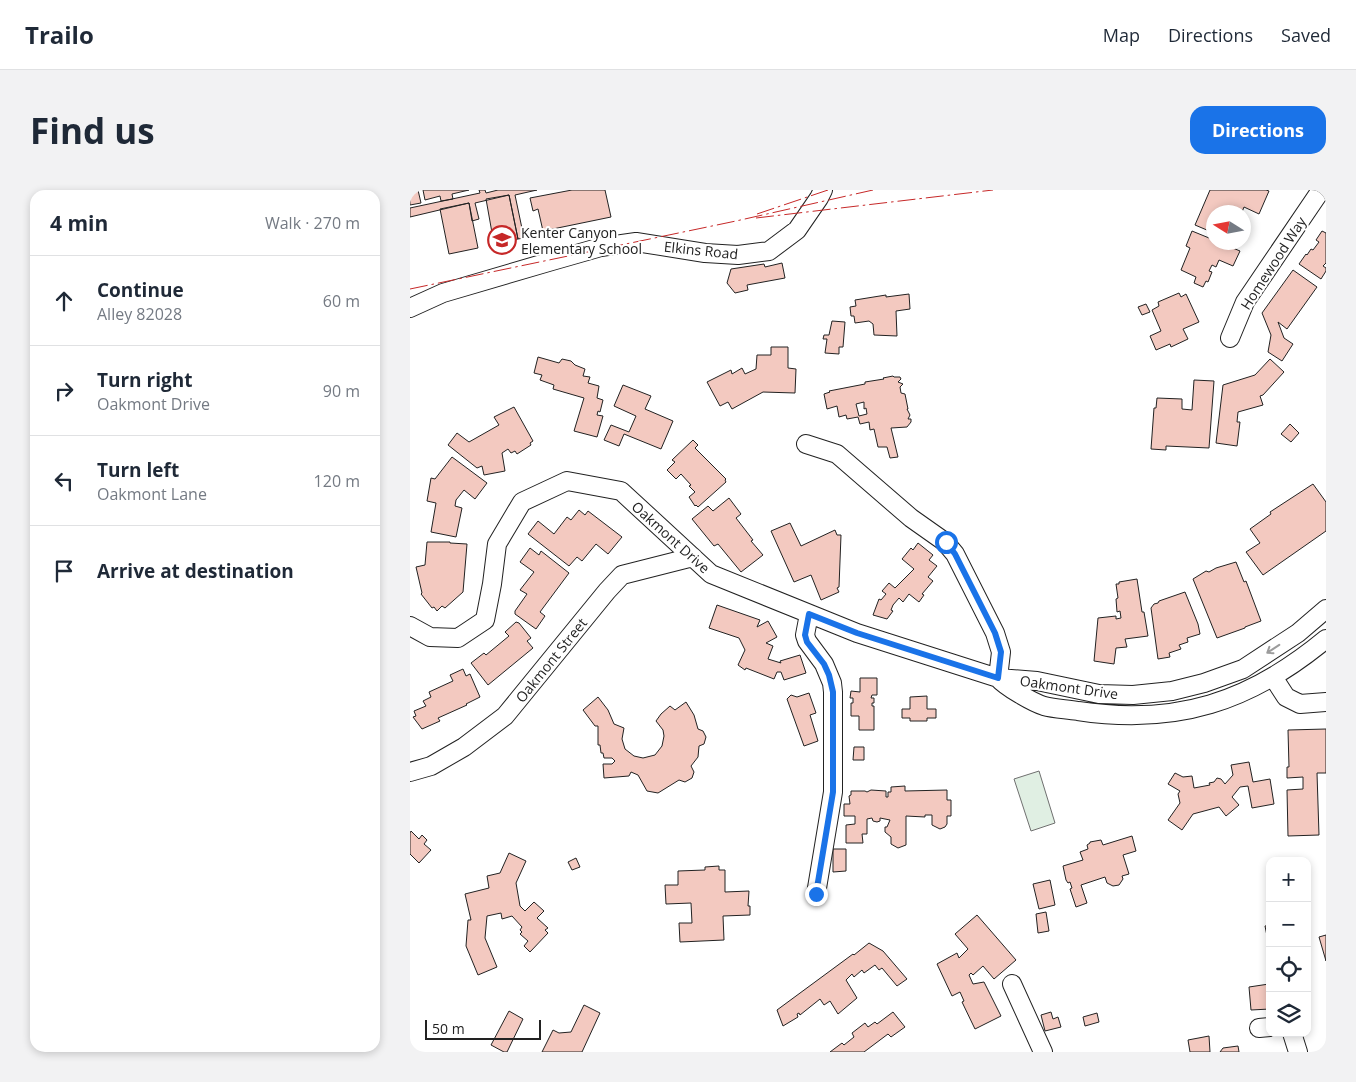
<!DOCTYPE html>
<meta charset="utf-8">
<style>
:root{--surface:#fff;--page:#f2f2f3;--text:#1f2937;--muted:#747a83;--line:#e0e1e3;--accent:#1a73e8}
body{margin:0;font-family:"Open Sans",sans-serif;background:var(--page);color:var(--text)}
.controls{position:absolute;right:15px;bottom:15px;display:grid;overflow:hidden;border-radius:10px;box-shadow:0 2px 8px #0003}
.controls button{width:45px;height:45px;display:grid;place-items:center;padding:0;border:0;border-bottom:1px solid var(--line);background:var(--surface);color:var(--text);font:25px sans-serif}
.compass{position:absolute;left:796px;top:15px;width:45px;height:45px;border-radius:50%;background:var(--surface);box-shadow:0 2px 8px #0003;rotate:281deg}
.scale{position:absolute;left:15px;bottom:12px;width:116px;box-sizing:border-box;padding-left:5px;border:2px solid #222;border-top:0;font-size:14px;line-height:18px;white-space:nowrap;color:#222;-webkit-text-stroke:4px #fff;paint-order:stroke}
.stop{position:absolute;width:15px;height:15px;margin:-11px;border:4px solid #1a73e8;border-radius:50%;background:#fff}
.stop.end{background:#1a73e8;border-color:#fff;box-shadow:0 1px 5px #0008}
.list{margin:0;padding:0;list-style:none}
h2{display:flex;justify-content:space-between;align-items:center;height:65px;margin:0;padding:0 20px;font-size:21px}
h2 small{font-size:16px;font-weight:400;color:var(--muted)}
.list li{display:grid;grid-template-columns:32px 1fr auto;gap:15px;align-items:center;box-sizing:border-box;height:90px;padding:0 20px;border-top:1px solid var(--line)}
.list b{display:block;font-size:19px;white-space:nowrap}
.list p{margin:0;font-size:16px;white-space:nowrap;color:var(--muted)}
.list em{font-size:16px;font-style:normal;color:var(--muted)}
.icon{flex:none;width:28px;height:28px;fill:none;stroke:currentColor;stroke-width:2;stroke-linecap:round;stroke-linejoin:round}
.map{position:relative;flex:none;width:916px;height:862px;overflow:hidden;border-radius:15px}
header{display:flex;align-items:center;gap:30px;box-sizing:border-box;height:70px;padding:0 25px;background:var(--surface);border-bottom:1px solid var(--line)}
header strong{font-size:24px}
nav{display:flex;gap:28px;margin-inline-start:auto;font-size:18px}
.intro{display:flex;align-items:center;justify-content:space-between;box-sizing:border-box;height:120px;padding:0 30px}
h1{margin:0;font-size:35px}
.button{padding:12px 22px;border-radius:15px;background:var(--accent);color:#fff;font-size:18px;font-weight:700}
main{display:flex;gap:30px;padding:0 30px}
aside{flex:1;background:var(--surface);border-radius:15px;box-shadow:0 2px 8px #0003}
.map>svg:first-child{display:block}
.green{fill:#e0efe3;stroke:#6f6f6f}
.building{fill:#f3c9c0;stroke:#222;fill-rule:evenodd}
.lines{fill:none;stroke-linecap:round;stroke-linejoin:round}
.minor-casing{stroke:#222;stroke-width:20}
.minor{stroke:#fff;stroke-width:18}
.power{stroke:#c62828;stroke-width:1;stroke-dasharray:18 4 2.5 4;stroke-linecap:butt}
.oneway{stroke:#9c9c9c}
.route{stroke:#1a73e8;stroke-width:6}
.labels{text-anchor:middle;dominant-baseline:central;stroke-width:4;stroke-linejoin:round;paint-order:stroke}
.poi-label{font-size:14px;fill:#222;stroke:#fff;text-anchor:start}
.street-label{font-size:14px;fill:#222;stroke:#fff}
</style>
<header>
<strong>Trailo</strong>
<nav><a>Map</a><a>Directions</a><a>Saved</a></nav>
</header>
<div class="intro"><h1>Find us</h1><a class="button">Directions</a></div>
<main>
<aside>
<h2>4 min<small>Walk · 270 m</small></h2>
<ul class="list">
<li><svg class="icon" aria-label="ahead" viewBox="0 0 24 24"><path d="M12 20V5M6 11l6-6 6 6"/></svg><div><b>Continue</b><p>Alley 82028</p></div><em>60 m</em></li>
<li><svg class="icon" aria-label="right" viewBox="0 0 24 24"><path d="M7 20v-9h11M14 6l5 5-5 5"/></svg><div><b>Turn right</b><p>Oakmont Drive</p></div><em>90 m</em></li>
<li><svg class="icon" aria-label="left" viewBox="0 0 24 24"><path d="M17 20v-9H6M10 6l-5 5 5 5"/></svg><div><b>Turn left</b><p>Oakmont Lane</p></div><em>120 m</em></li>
<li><svg class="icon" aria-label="arrive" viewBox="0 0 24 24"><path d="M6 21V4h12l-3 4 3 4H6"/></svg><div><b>Arrive at destination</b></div></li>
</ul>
</aside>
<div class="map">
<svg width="916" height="862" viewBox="0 0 916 862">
<rect width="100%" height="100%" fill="#fff"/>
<path class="green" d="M629,581L645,633L621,641L604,589Z"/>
<path class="building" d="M0,0H8L11,13L0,15Z
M13,0H59L42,4L43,9L31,11L30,6L15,10Z
M69,0H75L76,3L88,0H127L105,5L114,48L108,49L99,5L65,13L69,29L62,31L59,13L0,27V18L70,3Z
M162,0H195L201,27L133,41L128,19L123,21L120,8Z
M800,0H856L859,1L849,24L834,17L832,22H804V43L785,35Z
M99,5L108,49L84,54L76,9Z
M59,13L68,58L39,64L30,19Z
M782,41L804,50V52L811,53L830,61L823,76L809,70L806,77L802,75L799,81L802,82L798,92L796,91L793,97L784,93L786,87L771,80L780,58L776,56Z
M912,41L916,43V73L913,76L916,78V81L911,89L889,74L896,64L897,65L901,59L903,60L909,52L906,50Z
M372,73L375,88L337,95L338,100L325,103L317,93L321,79L354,74L355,77Z
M883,80L907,97L877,139L868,132L874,148L883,154L872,171L858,162L861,145L852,123Z
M769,103L771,107L776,104L789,132L773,139L778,149L761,157L760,154L746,160L740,146L751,141L742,120L749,116L748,112Z
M499,104L500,119L486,121L487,146L464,145L463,134L459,131L445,133L444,126H441L440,117L446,116L445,110L476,105V107Z
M736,114L740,122L732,125L728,117Z
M422,131L435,132L433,157H429V164L415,163L417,149H413L414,145H419Z
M361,157H378V178L386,179L385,203L353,202L322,219L318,212L310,216L297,192L321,180L322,184L332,178L335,184L346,179L347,165H361Z
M128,167L149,173L152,169L161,171L165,175L175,179L173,186L180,187L178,193L189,196L187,208L193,210L190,222L188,221L187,225L193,226L187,247L164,241L174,208L143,199L144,195L130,190L132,185L124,183Z
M860,169L874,182L853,205L850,206L853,215L828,222L827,232H830L827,256L806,253L813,195L845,185Z
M483,186L484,187H490L491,189L488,192L493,194L490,197L491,203L495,204L498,219H497L500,225L498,229H501V232L497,237L481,238L488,267L480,268L477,257H468L464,239L460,240L459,232L450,234L448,227L437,229L436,225L429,227L427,216L417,219L414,204L420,202L419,201L455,194V192L474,189L473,188ZM454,212V219L456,218L457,224L449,226L446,214Z
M784,190L804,191L799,258L756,256V260L741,259L744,218H746L747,208L772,209V219L782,220Z
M213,195L241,206L235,219L263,231L251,259L214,244L209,256L194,250L201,235L219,242L226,226L204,216Z
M104,217L123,251L120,253L121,255L107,264L105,261L101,263L98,259L92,263L95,281L74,285L72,276L67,278L38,255L47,243L59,252L89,235L84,227Z
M880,234L889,243L881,252L871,244Z
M283,250L288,255L285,258L316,289L315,290L316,292L288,317L286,315L285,316L279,307L285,302L279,296L281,295L271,284L266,289L257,280L265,272L262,270Z
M42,267L77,293L65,309L54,300L46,310L45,316L52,318L46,347L21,342L26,313L17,311L21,288L25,289Z
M903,294L916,312V341L853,385L836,362L850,353L840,339L861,324L860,322Z
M319,308L331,324L326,328L343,350L341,351L353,365L331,382L308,354L304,356L282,329L298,316L303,321Z
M169,320L175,325L178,321L212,347L198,364L186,354L172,371L167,367L159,376L118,344L128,331L144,344L157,327L161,330Z
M380,333L391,356L425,340L427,345H431L429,397L427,398L429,402L411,410L401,385L384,392L361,341Z
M17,352H40V353L57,354L53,402L35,418L32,416L27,421L24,417L22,418L11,404L12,403L6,377L15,375Z
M508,353L523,365L519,370L527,376L518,387L523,391L512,404L514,405L509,412L499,404L493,412L489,408L483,415L481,420L483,421L477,429L463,425L469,409L471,410L476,404L472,401L479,393L485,398L504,379L492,369L501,358L503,360Z
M120,358L129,365L131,361L159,383L130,422L135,426L126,439L105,424V421L117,404L110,400L124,382L110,372Z
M826,372L834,392L836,391L851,431L835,437V438L807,448L783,389L796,381L799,382L806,378Z
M727,389L732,422H734L738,446L715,449L717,457L706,458L704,474L684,471L688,428L706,426V429L711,428L710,421L707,422L706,409L708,408L706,394H709V392Z
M775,402L788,434L790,444L777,448L778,452L769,455L771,459L759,463L760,467L748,469L741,418L744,414L748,413L749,411Z
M307,415L350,430L347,437L358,431L367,447L356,453L363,456L358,469L371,473L370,471L390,465L396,483L374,490L371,482H367L364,489L336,478L335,480L328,475L335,460L329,448L299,438Z
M106,432L109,433L121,448L117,451L123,458L78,495L61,473L74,463L76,465L99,446L95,442Z
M53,479L56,486L60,484L70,507L56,514L57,515L28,528L30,531L12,539L3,527L6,526L4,521L16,516L13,511L21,507L19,502L43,491L40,485Z
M450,488H467V505H462L461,508H464V513H462V516H464V540H449V526H441V513H443V508H440L441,501L450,502Z
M399,503L406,523L400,525L408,551L394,556L377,509L381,505L387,507Z
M517,506V519H526V528H517V531H500V528H492V519H500V507Z
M188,507L198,520L204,534L214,538L212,549L215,559L224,566L233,568L245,565L252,556L254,546L253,540L246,531L251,524L260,516L265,520L276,512L284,525L288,539L293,541L296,547L294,554L289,556L288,567L281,576L284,582L282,588L275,592L269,590L248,603L237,601L228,585L221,582L219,586L194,588L193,574H202L205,571L202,568H194L193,563H191L190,555H188V536H185L173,520Z
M916,539V583H907L909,645L878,646L877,600L893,599V587L877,588V577H879L878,540Z
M444,557H454V570H443Z
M839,572L843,592L860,589L864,614L842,618L838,596L830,597L822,607L829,615L816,626L809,617L783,624L772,640L758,630L770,613L768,604L770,601L758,594L765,583L773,587L782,586L784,598L800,595L799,593L804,592L807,588L811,589L815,594L823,585L821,575Z
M495,596V601L537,600V610H541V626H537V634L535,637L530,639L522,635V625H515V627L496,626V655L488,658L481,654V647L475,642V637H477L480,630L470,628V631L467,632L463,631L462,628L457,629V644H452L453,653H436V635L445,634V626H434V614H440L439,606L441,605V601H455L457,602L461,600L476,601V607H478V602H481V597Z
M1,641L9,649L12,645L17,650L14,654L21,660L9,673L0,664V643Z
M722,646L726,661L713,665L719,684L712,686L713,689L709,695L703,696L697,693L695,687L671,695L677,713L666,717L660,699L662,698L660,692L658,693L656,690L653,676L673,670L670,662L678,659L677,655L680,653V652L691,650L693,655Z
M423,659H436V681L423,682Z
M99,663L116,671L106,693L110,716L115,721L124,712L134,721L127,728L138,738L135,740L138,743L120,762L114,756L118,751L110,744L112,742L110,740L112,737L102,726L92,729L91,723L77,726L75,748L87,777L68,785L56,756L58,730H61L55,704L79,698L77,686L90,683Z
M166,668L170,677L162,680L158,672Z
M309,676V680H315V702L339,701L338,716H340V725L313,726L314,750L270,752L269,733H282L281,713L256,714L255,695H268V681L295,680V677Z
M640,690L645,715L629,719L623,694Z
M636,722L639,741L628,743L626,724Z
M567,725L606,770L584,789L573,776L563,785L561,783L559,785L563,794L574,792L591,826L565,839L552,812L554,811L550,802L542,806L527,774L547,763L549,768L558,759L545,744Z
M860,735V756H859L855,736Z
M916,745V771L909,747Z
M459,753L473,761L497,789L487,796L472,778L469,780L465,775L454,783L452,780L444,787L442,784L436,790L447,808L428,824L420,811L414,815L410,809L390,825L389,823L387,824L388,827L373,836L367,820L443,764L444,765Z
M858,792H860V819L841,820L839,797L859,794Z
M174,815L190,823L172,862H132L143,840L149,843L161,842Z
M99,821L113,829L97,862H94L81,855Z
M483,822L495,837L481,847L478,844L454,862H420L432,853L434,855L444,847L442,843L455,833L458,837L465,832L467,834Z
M641,822L643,829L648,827L651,837L635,841L631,825Z
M687,823L689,832L675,836L673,827Z
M799,846L800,862H780L778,850Z
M828,856L829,862H810L813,858Z"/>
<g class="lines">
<defs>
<path id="minor" d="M0,118L33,103L142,71L191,57L226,52L295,63L328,65L359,61L387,40L409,8L413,0
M820,148L835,112L911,0
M396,254L427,264L501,328L535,352L545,364L585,443L591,462L588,488L627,491L689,504L723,505L762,501L794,493L833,479L888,443L916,419
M399,424L395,445L397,451L414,474L422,493L423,502V602L406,704
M0,436L20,447L48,448L75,430L82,394L87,354L112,312L157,291L211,301L301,384L447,443L588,488C596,497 622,512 634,516C645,519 657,519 668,521C766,536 840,512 916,449
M863,487L876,507L890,514L916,512
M0,582L21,576L54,557L95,526L197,401L212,385L283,367
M602,794L633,862
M849,838L860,837
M882,843L888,862"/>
</defs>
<use href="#minor" class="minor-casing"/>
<use href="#minor" class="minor"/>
<path class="power" d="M347,24L418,0
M346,28L583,0
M0,99L326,31L463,0"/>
</g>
<defs><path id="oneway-shaft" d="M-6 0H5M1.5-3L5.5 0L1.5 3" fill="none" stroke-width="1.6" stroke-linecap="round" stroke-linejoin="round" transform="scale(1.25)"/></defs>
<use class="oneway" href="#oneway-shaft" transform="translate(863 459) rotate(147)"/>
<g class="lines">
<path class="route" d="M406,704L423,602V502L419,485L414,474L397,452L395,445L399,424L447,443L588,488L591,462L585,443L545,364L536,352"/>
</g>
<defs>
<symbol id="school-ring" viewBox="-11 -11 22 22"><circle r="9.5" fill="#fff" stroke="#c62828" stroke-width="1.5"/><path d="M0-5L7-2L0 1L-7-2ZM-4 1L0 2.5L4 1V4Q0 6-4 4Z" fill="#c62828"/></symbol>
</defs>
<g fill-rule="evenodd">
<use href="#school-ring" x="76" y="34" width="32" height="32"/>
</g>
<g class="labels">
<g class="poi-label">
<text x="111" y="42">Kenter Canyon<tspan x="111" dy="16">Elementary School</tspan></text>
</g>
<g class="street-label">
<text transform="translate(291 60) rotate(6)">Elkins Road</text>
<text transform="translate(863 73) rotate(-57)">Homewood Way</text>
<text transform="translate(261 347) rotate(42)">Oakmont Drive</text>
<text transform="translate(141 470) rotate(-51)">Oakmont Street</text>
<text transform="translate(659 497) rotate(8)">Oakmont Drive</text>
</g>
</g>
</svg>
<div class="controls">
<button>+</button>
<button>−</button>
<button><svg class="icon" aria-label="locate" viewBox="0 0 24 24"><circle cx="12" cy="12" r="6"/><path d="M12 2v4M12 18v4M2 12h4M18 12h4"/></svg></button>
<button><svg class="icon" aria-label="layers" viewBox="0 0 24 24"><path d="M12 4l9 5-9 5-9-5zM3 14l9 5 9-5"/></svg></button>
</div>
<svg class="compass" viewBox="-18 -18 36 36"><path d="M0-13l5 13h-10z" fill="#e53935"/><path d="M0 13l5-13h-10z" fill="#747a83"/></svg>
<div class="scale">50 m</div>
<div class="stop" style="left:536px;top:352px"></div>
<div class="stop end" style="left:406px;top:704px"></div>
</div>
</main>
